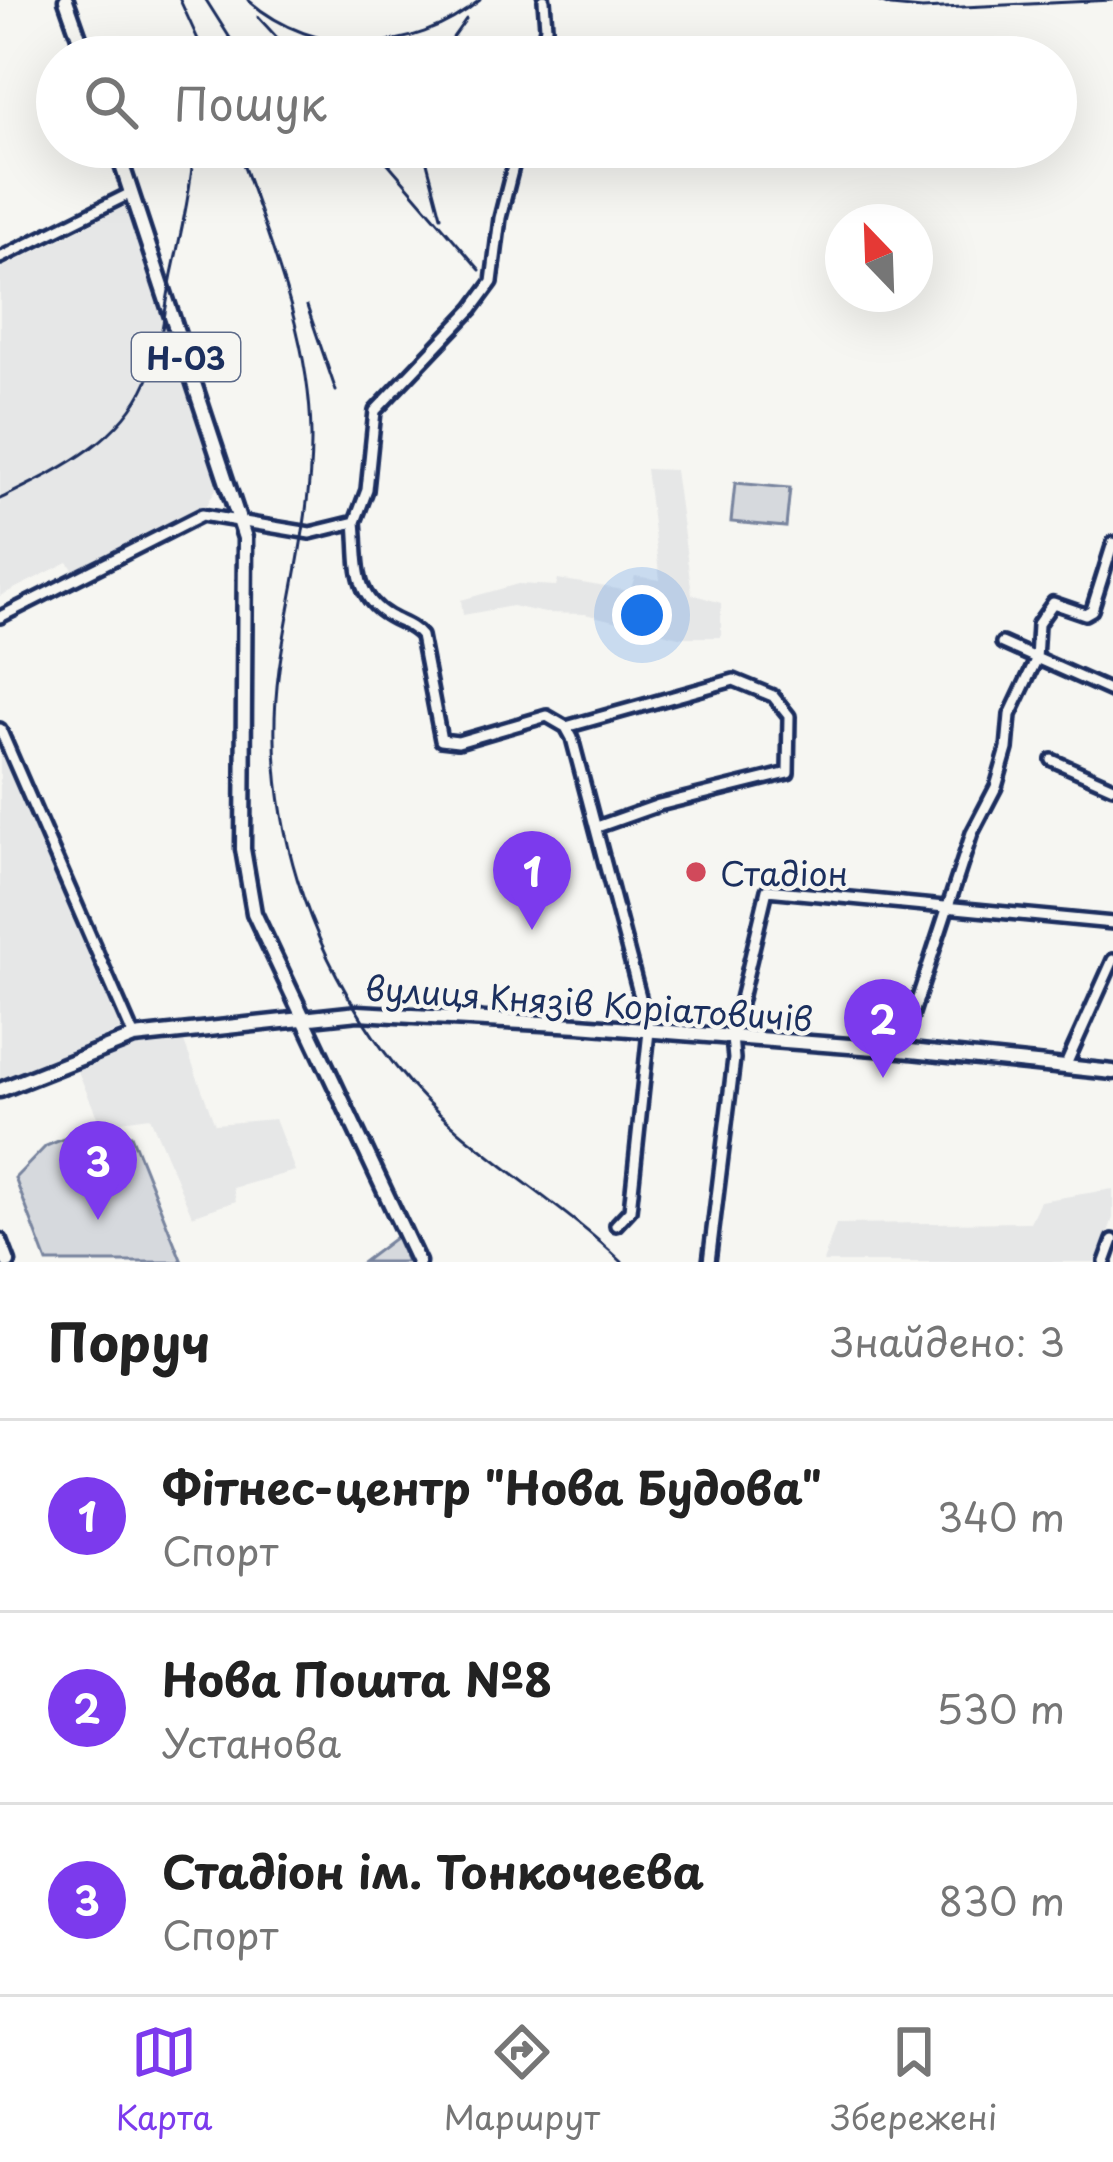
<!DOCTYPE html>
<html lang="uk">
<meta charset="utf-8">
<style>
:root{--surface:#fff;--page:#f6f6f6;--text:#222;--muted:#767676;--line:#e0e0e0;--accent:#7c3aed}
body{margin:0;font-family:"Playpen Sans",sans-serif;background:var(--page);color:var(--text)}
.compass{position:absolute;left:825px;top:204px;width:108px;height:108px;border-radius:50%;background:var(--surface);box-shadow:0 12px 48px #0002;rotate:337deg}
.you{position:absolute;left:642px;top:615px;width:42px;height:42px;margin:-30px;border:9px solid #fff;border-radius:50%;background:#1a73e8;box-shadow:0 0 0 18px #1a73e833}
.badge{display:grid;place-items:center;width:78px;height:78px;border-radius:50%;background:var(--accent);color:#fff;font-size:39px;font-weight:700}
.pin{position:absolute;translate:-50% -99px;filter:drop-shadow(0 3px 6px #0008)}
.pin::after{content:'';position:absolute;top:63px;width:42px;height:36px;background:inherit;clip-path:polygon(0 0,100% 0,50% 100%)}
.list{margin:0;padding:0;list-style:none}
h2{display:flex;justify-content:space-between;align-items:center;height:156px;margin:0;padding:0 48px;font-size:51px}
h2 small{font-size:39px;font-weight:400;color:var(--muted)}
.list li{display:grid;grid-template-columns:78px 1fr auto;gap:36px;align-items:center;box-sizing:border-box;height:192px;padding:0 48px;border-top:3px solid var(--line)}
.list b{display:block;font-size:45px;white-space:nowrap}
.list p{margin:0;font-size:39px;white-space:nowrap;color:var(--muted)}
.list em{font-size:39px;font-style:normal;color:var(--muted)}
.icon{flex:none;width:66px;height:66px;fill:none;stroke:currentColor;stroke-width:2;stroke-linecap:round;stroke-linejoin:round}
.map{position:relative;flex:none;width:1113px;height:1262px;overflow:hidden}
.search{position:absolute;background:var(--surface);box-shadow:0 12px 48px #0002;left:36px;right:36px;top:36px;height:132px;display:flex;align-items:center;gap:30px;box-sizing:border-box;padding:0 42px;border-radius:66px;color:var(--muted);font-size:45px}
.sheet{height:732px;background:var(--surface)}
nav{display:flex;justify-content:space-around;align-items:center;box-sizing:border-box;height:168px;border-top:3px solid var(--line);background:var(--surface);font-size:33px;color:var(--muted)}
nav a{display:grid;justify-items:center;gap:6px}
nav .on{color:var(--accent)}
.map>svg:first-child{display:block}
.built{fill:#e6e7e7}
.green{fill:#d6d9dd;stroke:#78849e;stroke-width:3}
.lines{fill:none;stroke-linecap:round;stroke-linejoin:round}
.minor-casing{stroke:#1b2f5e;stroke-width:18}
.major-casing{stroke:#1b2f5e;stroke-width:21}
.minor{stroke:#f6f6f2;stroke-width:9}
.major{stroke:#f6f6f2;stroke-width:12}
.rail{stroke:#1b2f5e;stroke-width:3}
.poi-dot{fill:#d1495b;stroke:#f6f6f2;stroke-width:4.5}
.labels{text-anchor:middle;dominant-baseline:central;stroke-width:9;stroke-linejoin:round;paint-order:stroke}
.shield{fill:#f6f6f2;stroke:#5d6b8a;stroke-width:3}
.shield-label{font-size:30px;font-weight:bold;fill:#1b2f5e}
.poi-label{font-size:33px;fill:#1b2f5e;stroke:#f6f6f2;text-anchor:start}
.street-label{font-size:33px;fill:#1b2f5e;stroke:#f6f6f2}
</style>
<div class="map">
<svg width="1113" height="1262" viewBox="0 0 1113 1262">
<rect width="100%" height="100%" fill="#f6f6f2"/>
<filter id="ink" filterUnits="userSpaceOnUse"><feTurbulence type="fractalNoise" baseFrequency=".00833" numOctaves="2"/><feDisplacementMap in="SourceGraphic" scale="24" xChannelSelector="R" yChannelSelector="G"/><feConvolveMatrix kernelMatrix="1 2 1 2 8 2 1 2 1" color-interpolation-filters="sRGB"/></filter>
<g filter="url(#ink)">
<path class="built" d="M126,206L217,487L207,505L74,571L68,562L0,596V269Z
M646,469L675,470L692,594L721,603V637H679L585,614L545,613L512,606L463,615L461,600L518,584L556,586L558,579L630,591L635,576L660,580Z
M0,744L123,1029L0,1080Z
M184,1042L215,1124L275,1119L295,1171L233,1188L236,1201L192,1216L150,1117L100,1124L77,1069L133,1046Z
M1113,1189V1218L1098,1262H823L836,1224L1030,1222L1040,1201Z"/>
<path class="green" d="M735,483L790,488L786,527L731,522Z
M83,1131L131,1135L182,1262H47L15,1178L46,1146Z
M396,1237L407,1262H363Z"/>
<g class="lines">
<defs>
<path id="minor" d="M540,57L546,27L544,0
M0,258L131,193
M355,522C359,560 351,594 389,616C401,623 412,625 421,636L441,740L458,742L547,716L566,727L572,738L649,1031L630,1210L616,1225
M0,617L202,515L310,533L355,522L367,490L375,411L472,309L492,282L500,218L518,147
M1002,643L1113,692
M566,727L734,680L773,696L789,716L788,773L659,805L597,827
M0,729L134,1037
M1052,760L1113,787
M901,1050L972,833L996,787L1007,749L1010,715L1036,660L1038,624L1053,603L1085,614L1092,610L1113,543
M1065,1067L1113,960
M709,1262L734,1059L732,1037L767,890L1113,923
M1105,1262L1113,1240"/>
<path id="major" d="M66,0L86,57
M116,147L245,538L243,849L254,913L418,1262
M0,1090L134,1037L358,1013L579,1025L901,1050L1113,1072
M0,1241L8,1262"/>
</defs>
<use href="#minor" class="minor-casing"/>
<use href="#major" class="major-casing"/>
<use href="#minor" class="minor"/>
<use href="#major" class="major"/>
<path class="rail" d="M180,0L206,57
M206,0L242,57
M248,0C316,59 412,56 480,0
M874,0L891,6L922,9L1113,0
M258,17L295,57
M439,57L466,19
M237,147C269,240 310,336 311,435C312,514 290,592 279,669C260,812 308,954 396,1067C458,1146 551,1193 622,1262
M258,147L262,157
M289,147L291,156
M374,147L480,270
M423,147L441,216
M307,306L336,391
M0,499C56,471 120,443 147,381C161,348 165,309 172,274C181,232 191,190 194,147"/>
</g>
</g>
<circle class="poi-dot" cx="696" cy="872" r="12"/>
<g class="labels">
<rect class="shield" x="132" y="333" width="108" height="48" rx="9"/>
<g class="shield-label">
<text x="186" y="357">Н-03</text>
</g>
<g class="poi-label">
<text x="720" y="872">Стадіон</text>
</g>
<g class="street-label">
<text transform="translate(589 1002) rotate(4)">вулиця Князів Коріатовичів</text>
</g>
</g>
</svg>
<svg class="compass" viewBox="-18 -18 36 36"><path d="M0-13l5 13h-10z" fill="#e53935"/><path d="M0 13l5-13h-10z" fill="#767676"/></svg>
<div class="you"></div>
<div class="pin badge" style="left:532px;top:930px">1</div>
<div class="pin badge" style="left:883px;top:1078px">2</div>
<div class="pin badge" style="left:98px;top:1220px">3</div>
<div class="search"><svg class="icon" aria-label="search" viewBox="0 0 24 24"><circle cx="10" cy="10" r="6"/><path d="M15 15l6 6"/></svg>Пошук</div>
</div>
<section class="sheet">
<h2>Поруч<small>Знайдено: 3</small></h2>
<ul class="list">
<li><span class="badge">1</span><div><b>Фітнес-центр &quot;Нова Будова&quot;</b><p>Спорт</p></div><em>340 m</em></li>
<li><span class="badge">2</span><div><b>Нова Пошта №8</b><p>Установа</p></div><em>530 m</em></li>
<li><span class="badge">3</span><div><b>Стадіон ім. Тонкочеєва</b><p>Спорт</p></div><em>830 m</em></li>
</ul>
</section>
<nav>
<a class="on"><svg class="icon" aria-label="map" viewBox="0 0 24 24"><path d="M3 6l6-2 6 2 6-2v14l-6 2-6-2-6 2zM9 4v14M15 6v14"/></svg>Карта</a>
<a><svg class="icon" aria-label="directions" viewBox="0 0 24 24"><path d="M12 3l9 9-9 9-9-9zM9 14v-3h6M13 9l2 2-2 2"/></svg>Маршрут</a>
<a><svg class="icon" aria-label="saved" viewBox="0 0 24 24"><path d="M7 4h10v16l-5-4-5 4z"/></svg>Збережені</a>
</nav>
